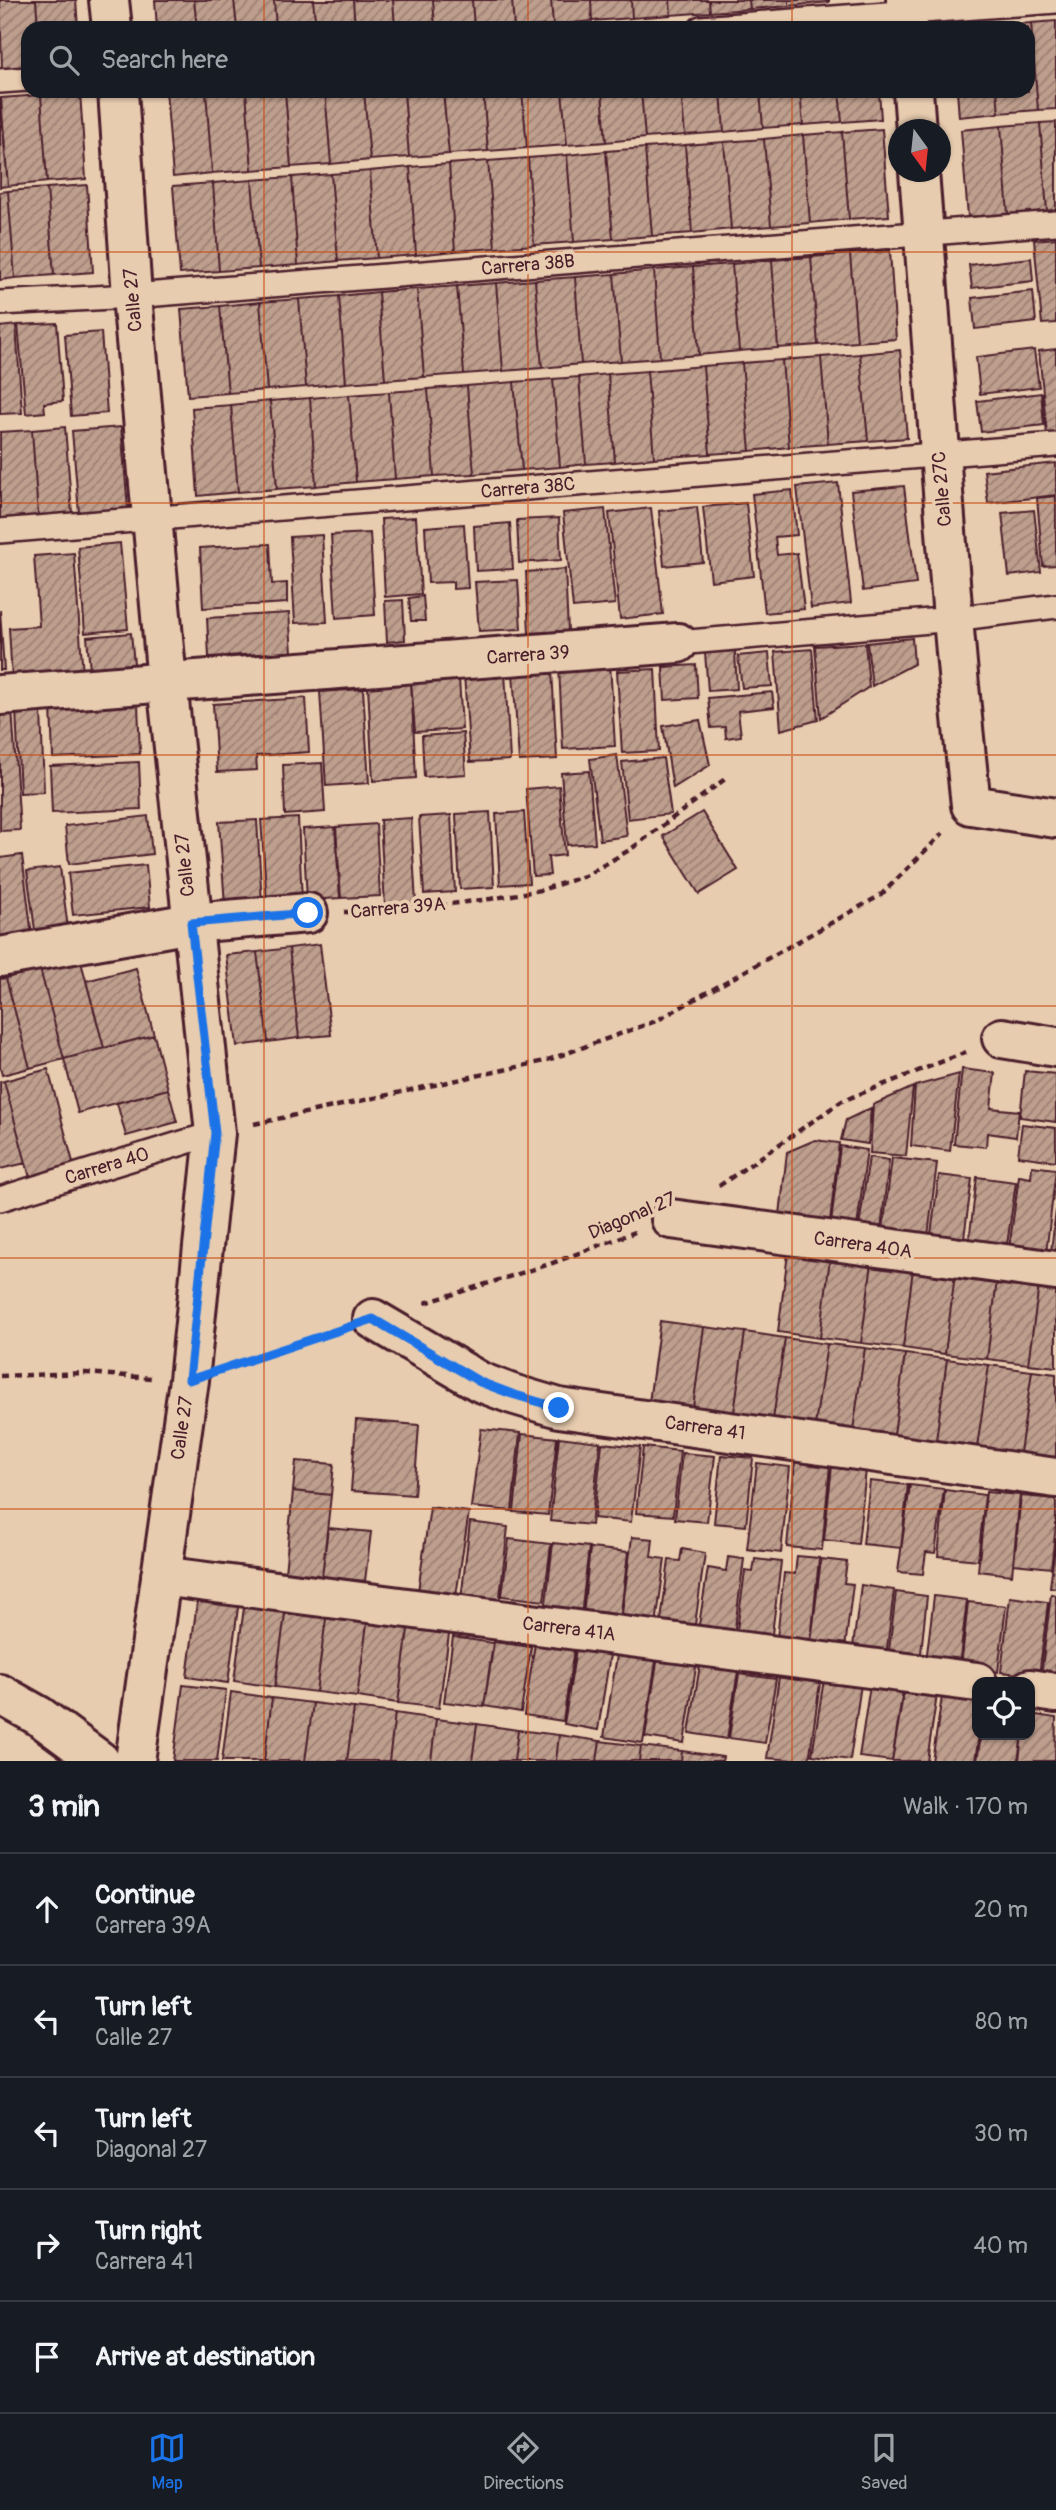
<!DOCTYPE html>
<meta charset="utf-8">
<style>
:root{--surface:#171b24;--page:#20242c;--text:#f1f3f6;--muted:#9ea1a6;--line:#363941;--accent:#1a73e8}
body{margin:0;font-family:Pangolin,sans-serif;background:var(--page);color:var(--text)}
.controls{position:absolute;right:21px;bottom:21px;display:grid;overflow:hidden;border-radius:14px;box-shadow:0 2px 5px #0004}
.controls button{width:63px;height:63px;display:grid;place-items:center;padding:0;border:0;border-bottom:2px solid var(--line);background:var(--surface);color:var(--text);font:35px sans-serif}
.compass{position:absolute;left:888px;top:119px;width:63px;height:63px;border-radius:50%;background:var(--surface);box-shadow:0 2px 5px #0004;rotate:165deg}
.stop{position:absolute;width:21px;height:21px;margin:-16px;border:5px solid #1a73e8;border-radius:50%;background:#fff}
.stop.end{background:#1a73e8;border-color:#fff;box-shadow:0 2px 7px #0008}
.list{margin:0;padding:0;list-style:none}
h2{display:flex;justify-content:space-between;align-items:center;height:91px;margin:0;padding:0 28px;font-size:30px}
h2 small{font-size:23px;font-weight:400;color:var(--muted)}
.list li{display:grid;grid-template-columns:46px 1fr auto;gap:21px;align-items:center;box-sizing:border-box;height:112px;padding:0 28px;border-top:2px solid var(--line)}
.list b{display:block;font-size:26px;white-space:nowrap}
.list p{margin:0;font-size:23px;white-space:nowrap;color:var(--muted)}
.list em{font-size:23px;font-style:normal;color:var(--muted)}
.icon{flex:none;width:38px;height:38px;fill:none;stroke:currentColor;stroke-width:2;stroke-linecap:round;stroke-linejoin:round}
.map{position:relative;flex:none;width:1056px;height:1761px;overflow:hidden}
.search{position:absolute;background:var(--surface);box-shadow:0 2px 5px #0004;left:21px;right:21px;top:21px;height:77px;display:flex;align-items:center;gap:18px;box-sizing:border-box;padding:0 24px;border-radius:21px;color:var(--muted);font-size:26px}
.sheet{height:651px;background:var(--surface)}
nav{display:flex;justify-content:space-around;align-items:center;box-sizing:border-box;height:98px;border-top:2px solid var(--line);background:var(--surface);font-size:19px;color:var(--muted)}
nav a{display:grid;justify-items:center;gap:4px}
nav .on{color:var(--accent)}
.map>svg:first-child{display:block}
.building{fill:url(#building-hatch);stroke:#4a1f2b;stroke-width:2}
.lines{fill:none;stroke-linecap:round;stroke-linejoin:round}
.lane-casing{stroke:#4a1f2b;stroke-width:28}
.street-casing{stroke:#4a1f2b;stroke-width:44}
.secondary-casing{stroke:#4a1f2b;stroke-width:44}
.path{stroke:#4a1f2b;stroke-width:4.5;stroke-dasharray:7 5;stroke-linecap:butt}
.lane{stroke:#e8ccaf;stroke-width:23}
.street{stroke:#e8ccaf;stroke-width:38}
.secondary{stroke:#e8ccaf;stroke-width:38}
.route{stroke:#1a73e8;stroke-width:9}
.grid{fill:none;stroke:#c84d12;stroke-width:2;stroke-opacity:0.55}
.labels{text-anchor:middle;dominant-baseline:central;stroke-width:7;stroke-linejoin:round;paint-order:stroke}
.street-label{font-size:19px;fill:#4a1f2b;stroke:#e8ccaf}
</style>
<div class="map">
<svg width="1056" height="1761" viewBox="0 0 1056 1761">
<defs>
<pattern id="building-hatch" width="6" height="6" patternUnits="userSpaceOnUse" patternTransform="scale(1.75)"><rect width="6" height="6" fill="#be9e8d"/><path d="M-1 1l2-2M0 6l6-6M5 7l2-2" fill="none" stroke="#9c8073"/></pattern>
</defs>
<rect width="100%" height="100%" fill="#e8ccaf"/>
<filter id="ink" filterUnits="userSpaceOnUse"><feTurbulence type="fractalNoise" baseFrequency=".0143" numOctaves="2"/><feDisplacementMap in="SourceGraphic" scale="14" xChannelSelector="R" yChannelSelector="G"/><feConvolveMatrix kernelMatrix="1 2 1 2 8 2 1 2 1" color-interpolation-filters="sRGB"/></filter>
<g filter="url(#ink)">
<path class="building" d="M0,0H36L38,28H28V69L2,71Z
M36,0H76L78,28H38Z
M155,0H194L197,28H157Z
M194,0H234L237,28H197Z
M234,0H274L276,28H237Z
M274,0H313L316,28H276Z
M313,0H353L355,28H316Z
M353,0H393L395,28H355Z
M393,0H433L435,28H395Z
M433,0H472L474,28H435Z
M472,0H512L514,28H474Z
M512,0H551L553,25L514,28Z
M551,0H591L592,21L553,25Z
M591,0H631L632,18L592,21Z
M631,0H670L671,15L632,18Z
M670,0H709L710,12L671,15Z
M709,0H749L750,9L710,12Z
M749,0H789V6L750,9Z
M789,0H829V2L789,6Z
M1056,21V109L1038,110L1031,23Z
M1031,23L1038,110L999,113L997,91H1028V28L991,26Z
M166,91H206L212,173L173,177Z
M206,91H246L252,170L212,173Z
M246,91H285L291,167L252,170Z
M285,91H325L331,164L291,167Z
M325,91H364L370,160L331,164Z
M364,91H404L409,157L370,160Z
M404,91H443L449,154L409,157Z
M443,91H483L488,151L449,154Z
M483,91H522L527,148L488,151Z
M522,91H562L567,145L527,148Z
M562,91H602L606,142L567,145Z
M602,91H641L645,138L606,142Z
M641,91H681L685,135L645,138Z
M681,91H721L724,132L685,135Z
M721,91H760L763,128L724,132Z
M760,91H800L803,125L763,128Z
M800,91H839L842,122L803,125Z
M839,91H879L881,119L842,122Z
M957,91H997L999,113L959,117Z
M80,92L86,179L47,182L41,95Z
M41,95L47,182L8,186L1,98Z
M0,98L8,186L0,187Z
M1056,122V210L1047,211L1040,123Z
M1040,123L1047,211L1008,214L1001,126Z
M1001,126L1008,214L968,217L961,130Z
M882,129L889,216L849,219L842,132Z
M842,132L849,219L810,223L803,135Z
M803,135L810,223L771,226L764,139Z
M764,139L771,226L731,229L724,142Z
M724,142L731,229L692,233L685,145Z
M685,145L692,233L652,236L645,148Z
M645,148L652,236L613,239L606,151Z
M606,151L613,239L574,242L567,155Z
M567,155L574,242L534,245L528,158Z
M528,158L534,245L495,248L488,161Z
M488,161L495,248L455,251L449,164Z
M449,164L455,251L416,255L410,167Z
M410,167L416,255L377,258L370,171Z
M370,171L377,258L338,261L331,174Z
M331,174L338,261L298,265L292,177Z
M292,177L298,265L259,268L252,180Z
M252,180L259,268L219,271L213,183Z
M213,183L219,271L180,274L173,186Z
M87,185L93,272L54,275L47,188Z
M47,188L54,275L15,278L8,191Z
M8,191L15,278L0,280V192Z
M1056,238V323L1042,324L1034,240Z
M890,251L896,339L857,342L850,254Z
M850,254L857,342L818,345L811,257Z
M811,257L818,345L778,348L772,260Z
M1031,258L1033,281L972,288L969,265Z
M772,260L778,348L739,351L732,264Z
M732,264L739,351L699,355L693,267Z
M693,267L699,355L660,358L654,270Z
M654,270L660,358L621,361L614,274Z
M614,274L621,361L581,364L575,277Z
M575,277L581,364L542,368L535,280Z
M535,280L542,368L503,371L496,283Z
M496,283L503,371L464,374L457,286Z
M457,286L464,374L424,377L417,289Z
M417,289L424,377L385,380L378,292Z
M1033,291L1036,322L975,329L972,298Z
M378,292L385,380L346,383L339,296Z
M339,296L346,383L306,387L299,299Z
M299,299L306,387L267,390L260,302Z
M260,302L267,390L228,393L220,306Z
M220,306L228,393L188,396L181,309Z
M57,323L63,401L44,403L45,412L26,414L18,325Z
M16,325L22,413L0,414V327Z
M101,332L107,413L71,416L65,335Z
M1056,349V434L1047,435L1039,351Z
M900,350L907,438L868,441L860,354Z
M1034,350L1039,387L980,394L976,357Z
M860,354L868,441L828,444L821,357Z
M821,357L828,444L789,447L782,360Z
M782,360L789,447L750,451L742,363Z
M742,363L750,451L710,454L703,366Z
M703,366L710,454L654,458L647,371Z
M647,371L654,458L615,462L608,374Z
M608,374L615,462L586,464L579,377Z
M579,377L586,464L560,467L553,379Z
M553,379L560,467L522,470L514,382Z
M514,382L522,470L474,474L467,386Z
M467,386L474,474L434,476L428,389Z
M428,389L434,476L395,479L389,392Z
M389,392L395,479L356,482L349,395Z
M1041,393L1044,425L981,432L977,401Z
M349,395L356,482L316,486L310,398Z
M310,398L316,486L277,489L270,401Z
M270,401L277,489L238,492L231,405Z
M231,405L238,492L198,496L192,408Z
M65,427L72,513L38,516L32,430Z
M121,427L128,508L79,513L72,431Z
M32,430L38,516L0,519V432Z
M1056,463V495L988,503L984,471Z
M838,483L851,603L811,608L797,487Z
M904,486L916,584L863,591L851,491Z
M792,490L797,535L775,537L777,555L797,553L804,609L765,613L752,494Z
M1056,496V565L1043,566L1037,498Z
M746,503L754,576L711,581L703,507Z
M697,507L703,562L664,566L659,511Z
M651,508L663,614L620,619L609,513Z
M605,509L615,604L573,608L563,513Z
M1034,510L1041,572L1009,576L1002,513Z
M416,517L421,594L385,597L381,519Z
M559,518L561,560L519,563L517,520Z
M510,523L513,569L476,571L474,526Z
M464,524L468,588L453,589V582L428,583L425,527Z
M370,533L375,615L336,618L331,535Z
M322,535L327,622L295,623L290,537Z
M120,543L128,629L85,633L78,547Z
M270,544L272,584L287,583V603L203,608L200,548Z
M74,553L83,675L12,680L9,628L39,626L34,556Z
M565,569L568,631L529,633L526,572Z
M518,580L521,629L479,631L475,582Z
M423,596L425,621H411L409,598Z
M403,600L405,640L387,642L385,601Z
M0,610L4,670H0Z
M289,613L292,652L209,657L207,618Z
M131,633L134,664L90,670L87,637Z
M912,638L914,664L872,686L867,643Z
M865,643L869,687L821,718L815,646Z
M812,649L818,720L781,730L775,652Z
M735,651L737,689L708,691L705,653Z
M769,653L772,686L742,688L738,656Z
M610,663L615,746L563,749L559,667Z
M696,665L698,698L665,700L663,667Z
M655,669L659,751L622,753L617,671Z
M552,670L557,759L519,761L513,673Z
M505,672L510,760L470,762L464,674Z
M459,678L462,729L415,732L411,680Z
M411,683L416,778L373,781L368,686Z
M363,689L369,783L326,786L320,692Z
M772,692L774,707L738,711L741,736L726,738L725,727L711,728L708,698Z
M306,698L309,752L256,756L257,770L217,772L213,704Z
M138,704L140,754L53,758L51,707Z
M12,708L20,830L0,831V709Z
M41,709L44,792L20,793L16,710Z
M700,720L710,765L673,788L663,726Z
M463,733L466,774L424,777L422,736Z
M617,755L627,836L600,840L590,759Z
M663,758L671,814L628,819L622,762Z
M139,762L141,809L52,813L50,766Z
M322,763L325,812L285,815L283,765Z
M589,771L595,843L567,845L561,773Z
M559,786L565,855L548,857L550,875L533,876L526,789Z
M490,812L494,887L460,889L456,814Z
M524,812L529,883L500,885L496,814Z
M702,812L738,870L699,894L663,836Z
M451,815L455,892L424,894L419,817Z
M148,816L152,854L69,864L65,826Z
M298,818L302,900L267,902L261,820Z
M411,818L416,904L385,906L380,820Z
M257,820L262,903L225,905L219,822Z
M376,824L380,896L341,898L336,827Z
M335,827L340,898L307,900L303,829Z
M22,855L32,936L0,941V858Z
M146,865L150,907L73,915L68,873Z
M60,867L69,936L48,938L47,928L35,930L27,871Z
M320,944L331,1035L299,1038L289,948Z
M289,948L299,1038L268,1042L257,952Z
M257,952L268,1042L237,1046L226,955Z
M80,958L104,1048L64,1059L40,969Z
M136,968L154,1035L104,1048L86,981Z
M40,969L64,1059L30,1068L6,978Z
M6,978L30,1068L2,1075L0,1067V979Z
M154,1035L168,1089L78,1113L64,1059Z
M48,1069L74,1166L30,1178L4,1081Z
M962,1069L995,1073L991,1108L1019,1111L1016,1137L987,1133L986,1147L954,1144Z
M1025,1071L1056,1074V1122L1020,1117Z
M959,1074L950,1151L911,1146L915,1086Z
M4,1081L26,1163L0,1169V1082Z
M913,1087L906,1156L870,1153L873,1105Z
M168,1089L177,1122L126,1136L117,1103Z
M871,1108L868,1144L841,1140L846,1120Z
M1022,1124L1056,1128V1161L1018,1156Z
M815,1140L839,1143L830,1221L780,1215L787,1152Z
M840,1146L867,1150L857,1227L831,1224Z
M869,1157L889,1160L881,1230L859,1227Z
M892,1158L937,1163L928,1236L883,1230Z
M1032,1166L1056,1169L1046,1254L1009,1249L1019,1176L1031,1178Z
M939,1175L972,1179L964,1238L931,1234Z
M977,1177L1016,1182L1007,1245L969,1241Z
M1056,1210V1252L1051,1251Z
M788,1253L830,1258L820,1338L778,1332Z
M830,1258L872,1263L861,1343L820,1338Z
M872,1263L913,1269L903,1348L861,1343Z
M913,1269L955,1274L945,1354L903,1348Z
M955,1274L997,1280L987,1359L945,1354Z
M997,1280L1039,1285L1028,1364L987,1359Z
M1039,1285L1056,1287V1367L1028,1364Z
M660,1321L704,1327L691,1422L647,1417Z
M704,1327L745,1332L732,1428L691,1422Z
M745,1332L785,1338L771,1433L732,1428Z
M785,1338L827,1344L813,1439L771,1433Z
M827,1344L865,1348L851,1444L813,1439Z
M865,1348L905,1354L892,1449L851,1444Z
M905,1354L947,1359L934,1455L892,1449Z
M947,1359L989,1365L975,1461L934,1455Z
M989,1365L1032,1371L1018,1466L975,1461Z
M1032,1371L1056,1374V1471L1018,1466Z
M356,1420L419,1425L414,1495L351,1491Z
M481,1429L520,1433L512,1511L471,1507Z
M522,1434L557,1438L548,1515L514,1512Z
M559,1437L600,1442L591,1525L550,1521Z
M602,1443L640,1447L631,1522L594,1518Z
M643,1447L680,1451L673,1516L636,1513Z
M682,1453L715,1456L707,1522L675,1519Z
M721,1455L753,1458L746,1526L714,1523Z
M296,1461L334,1464L331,1495L293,1491Z
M795,1462L830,1465L822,1550L787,1547Z
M757,1463L790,1467L781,1553L747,1549Z
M832,1466L866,1470L858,1544L824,1540Z
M870,1481L908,1485L901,1548L863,1544Z
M910,1485L944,1489L935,1553L926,1552L923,1574L898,1572Z
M945,1490L985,1495L978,1560L938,1556Z
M293,1491L331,1495L322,1577L285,1573Z
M986,1492L1020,1495L1012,1575L978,1571Z
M1021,1496L1056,1499V1526L1051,1568L1014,1564Z
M430,1507L469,1512L456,1596L418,1591Z
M470,1522L508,1527L499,1605L461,1600Z
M328,1528L371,1532L365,1581L322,1577Z
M632,1537L653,1539L651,1557L665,1559L656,1625L621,1621Z
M1056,1538V1588L1050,1587Z
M509,1539L551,1544L544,1601L502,1596Z
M553,1543L589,1547L581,1616L545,1612Z
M590,1548L628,1552L620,1621L583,1616Z
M682,1549L705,1553L694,1632L660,1628L669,1560L680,1561Z
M797,1556L819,1558L810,1651L776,1648L784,1573L795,1574Z
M728,1557L744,1559L734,1635L698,1631L708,1568L726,1571Z
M755,1559L781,1562L771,1642L736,1637L745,1571L753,1572Z
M821,1559L847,1562L844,1583L853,1584L844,1656L810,1651Z
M861,1585L894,1590L885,1665L851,1662Z
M896,1592L927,1596L920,1663L888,1659Z
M246,1593L287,1599L275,1687L234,1681Z
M1051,1594L1056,1595V1679L1041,1677Z
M198,1595L239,1600L228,1683L187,1677Z
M934,1596L967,1600L959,1666L926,1662Z
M1010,1597L1048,1602L1039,1676L1001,1672Z
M287,1599L328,1604L316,1692L275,1687Z
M968,1602L1006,1606L998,1672L961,1668Z
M328,1604L369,1609L357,1697L316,1692Z
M369,1609L410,1615L398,1703L357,1697Z
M410,1615L451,1620L439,1708L398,1703Z
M453,1637L493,1643L484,1707L444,1702Z
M494,1642L531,1647L521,1712L484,1706Z
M535,1643L574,1649L563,1721L524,1715Z
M576,1649L610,1655L598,1730L564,1724Z
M618,1649L657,1655L643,1743L604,1737Z
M658,1656L697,1661L684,1743L645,1737Z
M700,1665L738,1671L727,1739L689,1733Z
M739,1674L776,1679L765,1743L729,1738Z
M779,1677L820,1683L809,1761L767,1758Z
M824,1679L861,1684L850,1760L812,1755Z
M183,1685L226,1690L217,1761H173Z
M870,1685L903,1690L892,1761L859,1757Z
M904,1690L937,1695L927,1761H892Z
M231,1692L272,1698L264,1761H222Z
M942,1697L977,1703V1735H979L975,1761H932Z
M272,1698L313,1703L305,1761H264Z
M313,1703L354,1708L347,1761H305Z
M354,1708L395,1713L389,1761H347Z
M395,1713L436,1719L431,1761H389Z
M1030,1714L1056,1718L1055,1761H1019L1022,1735H1030Z
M436,1719L477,1724L472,1761H431Z
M477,1724L518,1730L514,1761H472Z
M518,1730L559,1735L556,1761H514Z
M559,1735L600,1741L597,1761H556Z
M981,1735H1022L1018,1761H977Z
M600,1741L641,1746L639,1761H597Z
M641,1746L682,1751L681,1761H639Z
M682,1751L723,1757L722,1761H681Z"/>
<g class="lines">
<defs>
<path id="lane" d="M701,28L1056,1
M0,81L28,79
M0,303L132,296L1056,223
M0,531L1056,445
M678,643L953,619L1056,606
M0,1199L215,1133"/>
<path id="street" d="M0,695L678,643
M0,957L191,923L308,913
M1002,1038L1056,1047
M671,1219L1056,1271
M373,1319L480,1382L512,1394L559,1408L1056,1478
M161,1576L977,1682
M1030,1689L1056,1693"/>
<path id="secondary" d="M109,0L112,28
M906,0L908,28
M118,91L132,296L167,682L215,1133L189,1380L135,1761
M913,91L916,130
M919,172C936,383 948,595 971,805L1056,818
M0,1694L39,1716L100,1761"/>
</defs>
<use href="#lane" class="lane-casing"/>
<use href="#street" class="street-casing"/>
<use href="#secondary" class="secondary-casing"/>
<path class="path" d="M344,912H387L490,899L541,890L585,876L631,849L725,779
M254,1124L545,1061L656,1021L881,895L943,833
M719,1186L842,1101L969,1051
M425,1303L550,1264L635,1232
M229,1367L337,1331
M0,1376L86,1373L152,1378"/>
<use href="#lane" class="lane"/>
<use href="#street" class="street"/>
<use href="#secondary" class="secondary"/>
</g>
</g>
<g class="lines" filter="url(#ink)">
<path class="route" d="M308,913L191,923L215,1133L189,1380L373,1319L480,1382L512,1394L559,1408"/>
</g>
<path class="grid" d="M264,0V28M528,0V28M792,0V28M264,91V1761M528,91V1761M792,91V1761M0,252H1056M0,503H1056M0,755H1056M0,1006H1056M0,1258H1056M0,1509H1056"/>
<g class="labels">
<g class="street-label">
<text transform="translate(528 265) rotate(-5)">Carrera 38B</text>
<text transform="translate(133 300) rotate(-95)">Calle 27</text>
<text transform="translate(528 488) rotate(-5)">Carrera 38C</text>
<text transform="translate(942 489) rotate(-95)">Calle 27C</text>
<text transform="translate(528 655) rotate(-4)">Carrera 39</text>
<text transform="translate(185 865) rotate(-96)">Calle 27</text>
<text transform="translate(398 908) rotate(-5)">Carrera 39A</text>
<text transform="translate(107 1166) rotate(-17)">Carrera 40</text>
<text transform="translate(632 1216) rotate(-23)">Diagonal 27</text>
<text transform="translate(863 1245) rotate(8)">Carrera 40A</text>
<text transform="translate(182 1428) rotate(-82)">Calle 27</text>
<text transform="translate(705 1428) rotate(8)">Carrera 41</text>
<text transform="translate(569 1629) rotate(7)">Carrera 41A</text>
</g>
</g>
</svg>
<div class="controls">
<button><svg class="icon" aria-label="locate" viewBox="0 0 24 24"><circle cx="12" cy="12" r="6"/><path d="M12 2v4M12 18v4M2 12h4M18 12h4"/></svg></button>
</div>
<svg class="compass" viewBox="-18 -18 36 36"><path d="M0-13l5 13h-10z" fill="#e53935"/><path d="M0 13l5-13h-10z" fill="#9ea1a6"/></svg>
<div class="stop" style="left:308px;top:913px"></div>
<div class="stop end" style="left:559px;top:1408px"></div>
<div class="search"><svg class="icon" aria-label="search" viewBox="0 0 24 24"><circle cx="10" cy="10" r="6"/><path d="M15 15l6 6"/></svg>Search here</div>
</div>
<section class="sheet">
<h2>3 min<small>Walk · 170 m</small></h2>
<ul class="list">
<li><svg class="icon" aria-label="ahead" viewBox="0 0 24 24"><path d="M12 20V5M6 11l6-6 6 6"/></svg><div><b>Continue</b><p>Carrera 39A</p></div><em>20 m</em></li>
<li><svg class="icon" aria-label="left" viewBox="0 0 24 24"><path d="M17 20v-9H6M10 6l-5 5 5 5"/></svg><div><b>Turn left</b><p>Calle 27</p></div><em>80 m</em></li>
<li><svg class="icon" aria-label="left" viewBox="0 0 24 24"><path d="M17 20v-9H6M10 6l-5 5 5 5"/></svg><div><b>Turn left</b><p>Diagonal 27</p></div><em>30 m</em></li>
<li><svg class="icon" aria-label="right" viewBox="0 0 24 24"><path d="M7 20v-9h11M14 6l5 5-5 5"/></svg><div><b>Turn right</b><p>Carrera 41</p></div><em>40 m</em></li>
<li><svg class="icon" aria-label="arrive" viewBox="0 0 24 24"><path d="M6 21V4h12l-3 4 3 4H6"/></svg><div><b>Arrive at destination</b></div></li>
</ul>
</section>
<nav>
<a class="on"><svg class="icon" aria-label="map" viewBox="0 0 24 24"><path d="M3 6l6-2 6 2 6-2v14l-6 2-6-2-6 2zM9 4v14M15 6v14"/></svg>Map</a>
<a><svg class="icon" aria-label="directions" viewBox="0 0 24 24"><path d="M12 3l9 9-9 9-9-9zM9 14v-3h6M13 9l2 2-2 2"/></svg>Directions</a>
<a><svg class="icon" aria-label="saved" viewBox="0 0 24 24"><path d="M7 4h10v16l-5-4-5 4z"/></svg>Saved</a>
</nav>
